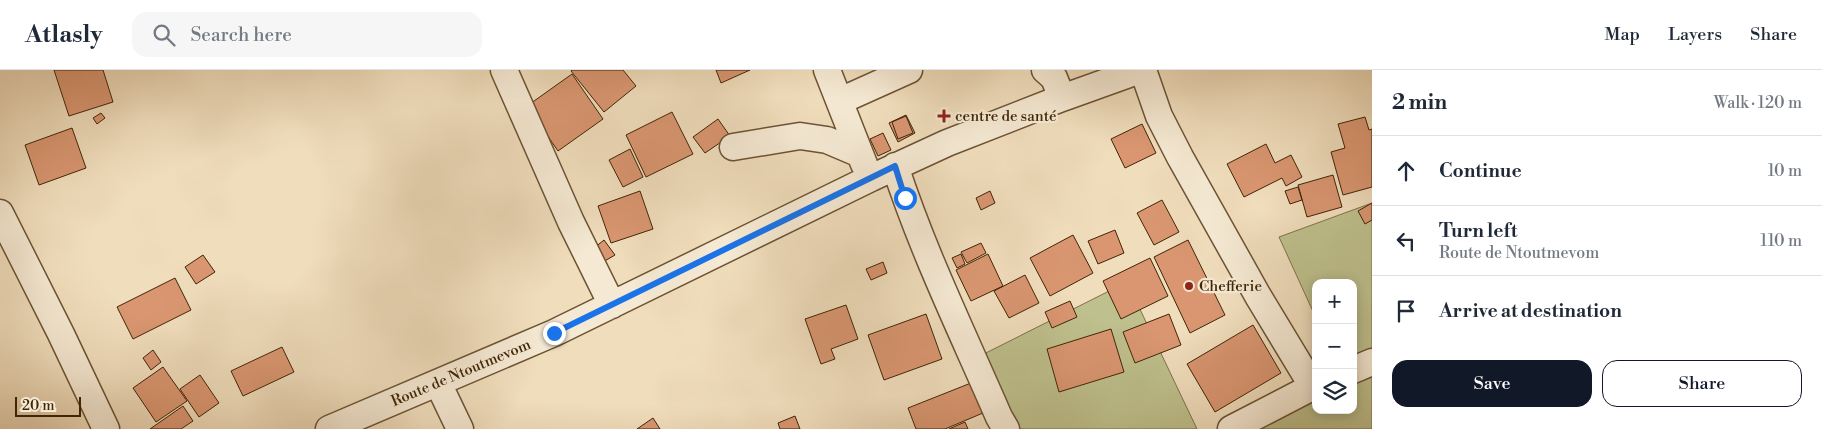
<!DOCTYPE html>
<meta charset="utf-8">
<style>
:root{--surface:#fff;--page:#f6f6f7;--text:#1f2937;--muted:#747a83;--line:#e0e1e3;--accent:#111827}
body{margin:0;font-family:"Libre Bodoni",serif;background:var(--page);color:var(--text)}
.controls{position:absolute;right:15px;bottom:15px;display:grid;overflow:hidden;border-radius:10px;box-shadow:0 2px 12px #0003}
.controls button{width:45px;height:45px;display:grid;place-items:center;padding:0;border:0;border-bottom:1px solid var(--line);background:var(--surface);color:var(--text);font:25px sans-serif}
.scale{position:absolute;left:15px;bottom:12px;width:66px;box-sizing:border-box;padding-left:5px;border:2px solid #402506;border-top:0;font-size:14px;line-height:18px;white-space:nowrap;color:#402506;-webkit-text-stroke:4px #f5e9d3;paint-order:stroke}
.stop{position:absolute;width:15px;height:15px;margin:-11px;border:4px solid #1a73e8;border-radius:50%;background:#fff}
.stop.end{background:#1a73e8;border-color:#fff;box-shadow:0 1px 5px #0008}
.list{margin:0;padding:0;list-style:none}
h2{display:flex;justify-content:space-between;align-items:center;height:65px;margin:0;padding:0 20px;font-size:21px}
h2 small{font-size:16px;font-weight:400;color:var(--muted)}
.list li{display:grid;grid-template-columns:32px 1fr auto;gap:15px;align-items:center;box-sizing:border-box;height:70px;padding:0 20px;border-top:1px solid var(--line)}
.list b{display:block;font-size:19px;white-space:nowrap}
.list p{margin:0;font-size:16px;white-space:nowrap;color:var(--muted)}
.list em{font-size:16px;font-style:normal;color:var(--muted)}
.actions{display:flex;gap:10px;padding:15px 20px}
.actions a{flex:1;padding:11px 0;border:1px solid var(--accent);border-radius:15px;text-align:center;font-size:18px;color:var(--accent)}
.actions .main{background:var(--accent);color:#fff}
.icon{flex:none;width:28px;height:28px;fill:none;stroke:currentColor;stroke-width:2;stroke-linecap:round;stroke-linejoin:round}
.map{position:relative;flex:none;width:1372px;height:359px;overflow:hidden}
header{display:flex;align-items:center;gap:30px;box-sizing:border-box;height:70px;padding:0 25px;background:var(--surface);border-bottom:1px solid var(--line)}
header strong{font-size:24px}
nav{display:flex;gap:28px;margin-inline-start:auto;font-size:18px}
.search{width:350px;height:45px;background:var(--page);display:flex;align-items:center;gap:12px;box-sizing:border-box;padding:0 18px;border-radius:15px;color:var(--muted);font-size:19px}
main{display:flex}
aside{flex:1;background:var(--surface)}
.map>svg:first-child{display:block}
.green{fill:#bec08d;stroke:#7f724a}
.building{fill:#d99671;stroke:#402506}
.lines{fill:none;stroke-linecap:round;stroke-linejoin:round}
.minor-casing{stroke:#6c5334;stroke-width:29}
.minor{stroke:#f5e9d3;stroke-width:26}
.route{stroke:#1a73e8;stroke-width:6}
.poi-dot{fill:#8f2418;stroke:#f5e9d3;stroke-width:2}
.labels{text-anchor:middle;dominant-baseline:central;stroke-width:4.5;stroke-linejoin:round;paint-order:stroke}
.poi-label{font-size:15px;fill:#402506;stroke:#f5e9d3;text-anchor:start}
.street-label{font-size:15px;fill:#402506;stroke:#f5e9d3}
</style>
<header>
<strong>Atlasly</strong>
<div class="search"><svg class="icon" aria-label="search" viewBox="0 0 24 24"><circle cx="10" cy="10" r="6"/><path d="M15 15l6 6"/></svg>Search here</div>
<nav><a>Map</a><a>Layers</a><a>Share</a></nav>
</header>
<main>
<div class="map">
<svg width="1372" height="359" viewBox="0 0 1372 359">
<rect width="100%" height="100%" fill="#f0ddbc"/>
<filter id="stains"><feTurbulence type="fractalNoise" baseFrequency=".004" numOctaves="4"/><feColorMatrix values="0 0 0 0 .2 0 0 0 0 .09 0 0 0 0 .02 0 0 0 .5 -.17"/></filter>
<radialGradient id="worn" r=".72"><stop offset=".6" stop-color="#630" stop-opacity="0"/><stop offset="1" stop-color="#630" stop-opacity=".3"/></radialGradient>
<path class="green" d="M1372,133V359H1233L1316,318V340H1353V213H1316V248L1279,167Z
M1127,212L1197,359H1003L970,291Z"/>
<path class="building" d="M54,0H103L113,32L69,46Z
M572,0H623L636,16L604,42L571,1Z
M716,0H750L721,13Z
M572,4L603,49L558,81L527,36Z
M672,42L693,84L646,107L626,65Z
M101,43L105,48L97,54L93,48Z
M906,45L915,63L898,72L889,53Z
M906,46L913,63L898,69L892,52Z
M1365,47L1369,60L1372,59V117L1343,125L1331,82L1345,78L1338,54Z
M718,49L730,66L705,83L693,67Z
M1142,54L1156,83L1125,98L1111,69Z
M72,58L86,98L39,115L25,75Z
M883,63L891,80L878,86L870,69Z
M1266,74L1275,93L1291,85L1302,107L1286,116L1282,108L1244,127L1227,94Z
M630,79L643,107L623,117L609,90Z
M1333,105L1342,137L1307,147L1298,115Z
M1298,117L1302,130L1290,134L1285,121Z
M640,121L653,159L611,173L598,136Z
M990,121L995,133L981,140L976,128Z
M1162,130L1179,162L1154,175L1137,143Z
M1372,133V150L1365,154L1358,141Z
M1115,160L1124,183L1098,194L1088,171Z
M1073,165L1093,203L1050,226L1030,188Z
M604,170L615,185L603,192L594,178Z
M1188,170L1225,245L1190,263L1154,187Z
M981,173L986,183L967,193L961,182Z
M961,184L965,194L957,198L952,188Z
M988,184L1003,216L971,231L956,200Z
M203,185L215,202L196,214L185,197Z
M1150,188L1168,226L1121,249L1103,211Z
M883,192L887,203L871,210L866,199Z
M1025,205L1039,233L1009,248L994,221Z
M175,208L191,240L133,269L117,237Z
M1070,231L1077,247L1052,258L1045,242Z
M846,235L858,269L831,279L835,289L821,294L805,249Z
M926,244L942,289L884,310L868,265Z
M1169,244L1181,275L1135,293L1123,262Z
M1253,255L1281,303L1215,342L1187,294Z
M1111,259L1124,302L1059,322L1047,279Z
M282,277L294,302L243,326L231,301Z
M153,280L161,292L151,300L143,288Z
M163,297L187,331L156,352L133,318Z
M200,305L219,333L199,347L180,319Z
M971,313L983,343L945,359H916L908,338Z
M183,336L193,351L181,359H150Z
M795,346L800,359H780L778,353Z
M653,348L660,359H637Z
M965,352L968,359H949Z"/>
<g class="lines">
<defs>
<path id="minor" d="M504,0L571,152L612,235
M827,0L864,94
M1045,0L1054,8L1062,28
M1143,0L1159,46L1180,87L1258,226L1313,317
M840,31L909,0
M733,77L800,66L827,70L860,84
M895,96C923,182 963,264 999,347L1006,359
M0,143L61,264L106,359
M1353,300L1372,292
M438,313L460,359
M329,359L554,263L871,108L947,73L1062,28L1140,0
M1231,359L1316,315"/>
</defs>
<use href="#minor" class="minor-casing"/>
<use href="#minor" class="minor"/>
</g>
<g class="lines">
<path class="route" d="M554,263L895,96L905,128"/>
</g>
<g class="poi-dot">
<path d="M941.5 38.5h5v5h5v5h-5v5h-5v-5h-5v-5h5z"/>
<circle cx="1189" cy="216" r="5"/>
</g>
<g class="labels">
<g class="poi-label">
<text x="955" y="46">centre de santé</text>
<text x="1199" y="216">Chefferie</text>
</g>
<g class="street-label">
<text transform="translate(461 303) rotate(-23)">Route de Ntoutmevom</text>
</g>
</g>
<rect width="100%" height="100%" filter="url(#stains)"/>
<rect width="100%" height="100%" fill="url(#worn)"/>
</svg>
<div class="controls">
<button>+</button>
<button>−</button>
<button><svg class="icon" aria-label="layers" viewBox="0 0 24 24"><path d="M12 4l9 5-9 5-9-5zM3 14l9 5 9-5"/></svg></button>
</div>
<div class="scale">20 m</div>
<div class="stop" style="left:905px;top:128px"></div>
<div class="stop end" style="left:554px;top:263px"></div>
</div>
<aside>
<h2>2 min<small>Walk · 120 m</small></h2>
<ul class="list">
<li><svg class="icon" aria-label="ahead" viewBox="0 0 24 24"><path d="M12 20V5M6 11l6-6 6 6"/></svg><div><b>Continue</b></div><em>10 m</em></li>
<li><svg class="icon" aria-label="left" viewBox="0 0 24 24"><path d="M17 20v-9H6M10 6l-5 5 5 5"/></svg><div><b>Turn left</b><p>Route de Ntoutmevom</p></div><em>110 m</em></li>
<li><svg class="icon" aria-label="arrive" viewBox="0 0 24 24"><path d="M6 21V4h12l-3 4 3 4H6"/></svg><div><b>Arrive at destination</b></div></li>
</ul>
<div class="actions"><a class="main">Save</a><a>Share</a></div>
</aside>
</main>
